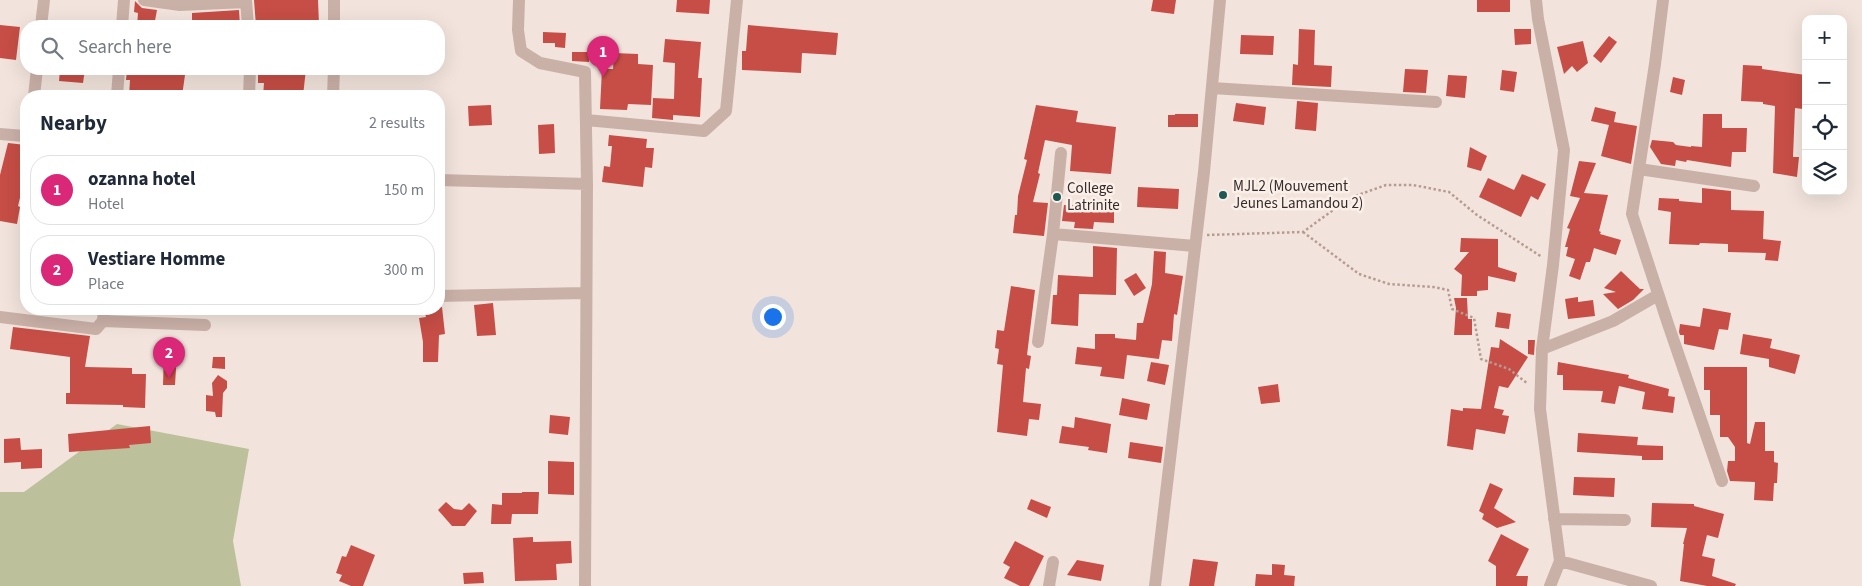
<!DOCTYPE html>
<meta charset="utf-8">
<style>
:root{--surface:#fff;--page:#f2f2f3;--text:#1f2937;--muted:#747a83;--line:#e0e1e3;--accent:#db2777}
body{margin:0;font-family:"Source Sans 3",sans-serif;background:var(--page);color:var(--text)}
.controls{position:absolute;right:15px;top:15px;display:grid;overflow:hidden;border-radius:10px;box-shadow:0 5px 20px #0002}
.controls button{width:45px;height:45px;display:grid;place-items:center;padding:0;border:0;border-bottom:1px solid var(--line);background:var(--surface);color:var(--text);font:25px sans-serif}
.you{position:absolute;left:772px;top:316px;width:18px;height:18px;margin:-12px;border:4px solid #fff;border-radius:50%;background:#1a73e8;box-shadow:0 0 0 8px #1a73e833}
.badge{display:grid;place-items:center;width:32px;height:32px;border-radius:50%;background:var(--accent);color:#fff;font-size:16px;font-weight:700}
.pin{position:absolute;translate:-50% -41px;filter:drop-shadow(0 1px 2px #0008)}
.pin::after{content:'';position:absolute;top:26px;width:18px;height:15px;background:inherit;clip-path:polygon(0 0,100% 0,50% 100%)}
.list{margin:0;padding:0;list-style:none}
h2{display:flex;justify-content:space-between;align-items:center;height:65px;margin:0;padding:0 20px;font-size:21px}
h2 small{font-size:16px;font-weight:400;color:var(--muted)}
.list li{display:grid;grid-template-columns:32px 1fr auto;gap:15px;align-items:center;box-sizing:border-box;height:70px;margin:0 10px 10px;padding:0 10px;border:1px solid var(--line);border-radius:20px}
.list b{display:block;font-size:19px;white-space:nowrap}
.list p{margin:0;font-size:16px;white-space:nowrap;color:var(--muted)}
.list em{font-size:16px;font-style:normal;color:var(--muted)}
.icon{flex:none;width:28px;height:28px;fill:none;stroke:currentColor;stroke-width:2;stroke-linecap:round;stroke-linejoin:round}
.map{position:relative;flex:none;width:1862px;height:586px;overflow:hidden}
.search{position:absolute;background:var(--surface);box-shadow:0 5px 20px #0002;left:20px;top:20px;width:425px;height:55px;display:flex;align-items:center;gap:12px;box-sizing:border-box;padding:0 18px;border-radius:20px;color:var(--muted);font-size:19px}
.panel{position:absolute;background:var(--surface);box-shadow:0 5px 20px #0002;left:20px;top:90px;width:425px;height:225px;border-radius:20px}
.map>svg:first-child{display:block}
.green{fill:#bcc19c}
.building{fill:#c64e46}
.lines{fill:none;stroke-linecap:round;stroke-linejoin:round}
.path{stroke:#b69b92;stroke-width:2.5;stroke-dasharray:2.5 2.5;stroke-linecap:butt}
.minor{stroke:#cab1a8;stroke-width:12}
.poi-dot{fill:#1e5952;stroke:#faefe9;stroke-width:2}
.labels{text-anchor:middle;dominant-baseline:central;stroke-width:5;stroke-linejoin:round;paint-order:stroke}
.poi-label{font-size:15px;fill:#372a28;stroke:#faefe9;text-anchor:start}
</style>
<div class="map">
<svg width="1862" height="586" viewBox="0 0 1862 586">
<rect width="100%" height="100%" fill="#f2e4dc"/>
<path class="green" d="M117,424L249,449L233,541L241,586H0V492H24Z"/>
<path class="building" d="M254,0H318L319,24L256,26Z
M677,0H710L709,14L676,12Z
M1153,0H1176L1174,14L1151,11Z
M1477,0H1510V12H1477Z
M135,1L142,8L157,10L154,26H137L138,13L134,12Z
M239,10L240,26H192V13Z
M0,25L20,27L16,60L0,58Z
M748,25L838,33L836,55L802,53L801,73L742,70V51H746Z
M1299,29L1315,30L1314,65L1332,66L1331,87L1292,85L1293,64L1298,65Z
M1514,29H1531V44L1515,45Z
M543,32L566,33L565,48L555,47V43H543Z
M1241,35L1274,36L1273,55L1240,54Z
M1609,36L1617,42L1601,63L1593,56Z
M665,39L701,42L698,78H702L700,117L673,115V120L652,118L653,98L674,99L675,63L663,62Z
M1583,41L1588,63L1577,72L1572,66L1564,74L1557,47Z
M572,52H589V62L572,61Z
M614,53L638,54V64L653,65L651,105L628,104L627,110L600,109L602,69H613Z
M1743,65L1762,66V69L1806,75V102H1804L1803,109L1795,108L1793,157H1799L1797,177L1773,173L1775,106L1763,104V102L1741,101Z
M60,69H85L83,83L59,81Z
M127,69H155L185,75L182,96L154,91L153,96H129L130,80H126Z
M258,69H306L303,96H263L264,83H258Z
M1405,69L1428,70L1426,93L1403,92Z
M1502,70L1517,72L1514,92L1500,90Z
M1448,75L1467,76L1465,98L1446,96Z
M1673,77L1685,80L1682,95L1670,92Z
M1297,101L1318,103L1316,131L1295,129Z
M1236,103L1266,107L1264,125L1233,121Z
M491,105L492,125L469,126L468,106Z
M1036,105L1078,111L1076,122L1116,127L1111,174L1070,171L1072,145L1045,140L1038,173L1040,174L1033,202L1048,203L1044,236L1013,233L1015,215H1017L1018,196L1027,160L1024,159Z
M1595,107L1616,112L1614,122L1637,126L1631,164L1601,156L1609,125L1591,121Z
M1175,114H1198V127H1168V115H1175Z
M1703,114H1722V128H1747L1746,152H1732L1731,167L1687,160L1686,162L1676,160L1675,166L1661,164L1650,147L1652,140L1673,142L1676,145L1691,147V146L1702,147Z
M554,124L555,153L539,154L538,125Z
M609,135L647,139L646,148H654L652,168L645,167L643,187L602,182L604,166L610,167L612,146H608Z
M8,143L26,145V173L18,206L20,207L17,224L0,221V175Z
M1470,147L1487,156L1481,171L1467,167Z
M1579,161L1596,163L1584,193L1608,195L1599,231L1601,232L1600,234L1621,240L1616,255L1594,248L1590,262H1586L1580,280L1569,276L1575,259L1566,256L1568,247H1565L1570,229L1567,228L1580,198L1570,196Z
M1522,174L1546,184L1538,200L1531,196L1521,217L1479,197L1488,178L1514,190Z
M1138,187L1179,189L1178,209L1137,207Z
M1702,188L1731,191V210L1764,211L1763,239L1781,241L1778,261L1765,260L1766,253L1728,252V244L1700,243L1699,245L1669,244L1671,212L1658,210L1659,198L1679,199V201L1702,203Z
M1064,205L1114,207V223L1094,222L1093,229L1074,228L1075,222L1062,221Z
M1461,238L1498,239V267L1517,273L1515,282L1488,276V290L1477,291V296H1461L1462,275L1454,269L1469,252H1460Z
M1093,246L1117,248L1116,295L1079,294L1078,326L1051,324L1053,295H1057L1058,275L1093,277Z
M1154,251L1166,252L1165,273L1183,276L1177,315L1174,314L1172,341L1162,340L1159,359L1127,355L1124,379L1100,376L1102,367L1075,364L1077,347L1095,349V334H1115V338L1136,340L1137,323H1143L1152,284Z
M1621,271L1640,289H1644L1633,300L1618,309L1603,294L1616,292L1604,288Z
M1136,273L1146,288L1134,296L1124,280Z
M1011,286L1035,290L1027,355L1031,356L1029,369L1026,368L1023,402L1041,404L1039,420L1029,419L1027,436L997,432L1003,365L997,364L999,349L995,348L997,330L1004,331Z
M1578,297V302L1593,300L1595,316L1568,319L1565,299Z
M1454,298H1467L1468,319H1472V335H1454L1456,308Z
M493,303L496,335L477,336L474,305Z
M442,307L445,334L439,335L438,362H423V342L419,318L426,317L424,310Z
M1703,308L1731,313L1728,330L1719,329L1714,350L1684,344V335H1680L1679,332L1680,324L1700,327Z
M1497,312L1511,314L1509,329L1495,327Z
M13,327L90,336L85,367L132,368V374H146L145,408L123,407V405L66,404V393H70V357L10,349Z
M1743,334L1772,339L1770,348L1800,355L1795,374L1769,367V359L1740,354Z
M1500,339L1528,357L1508,388L1499,386L1494,408L1504,410L1502,415L1509,416L1505,434L1476,429L1473,450L1447,446L1451,409L1463,411V408L1481,409L1491,347L1499,348Z
M1528,340H1535L1534,355L1528,354Z
M164,352H177L175,385H163Z
M213,357H225V369L212,368Z
M1151,362L1169,365L1165,385L1147,381Z
M1558,362L1629,375L1628,378L1669,389L1668,396L1675,397L1673,413L1642,409L1645,392L1619,386L1615,404L1601,402L1603,391L1563,390V375H1557Z
M1704,367H1747V443L1750,444L1755,422H1765V451H1774V462L1778,463L1777,483H1774L1773,501L1754,500L1755,482L1730,481L1727,471L1728,461H1735V447L1728,437H1720V415H1710V390H1704Z
M218,375L227,381V388L223,393L222,417H216L215,412L206,411V395L213,396L212,383Z
M1278,384L1280,402L1261,404L1258,387Z
M1122,398L1150,404L1147,420L1119,415Z
M550,415L570,417L568,435L549,433Z
M1075,417L1111,424L1107,453L1088,450L1089,447L1059,443L1062,426L1074,428Z
M150,426L151,443L129,445L130,448L69,452L68,434Z
M1578,433L1638,437L1637,445L1663,446V460H1642V456L1577,452Z
M20,438L21,450L42,449V468L21,469V462L4,463V439Z
M1130,442L1163,447L1161,463L1128,458Z
M548,461L574,462V495L548,494Z
M1574,477L1615,478L1614,497L1573,495Z
M1490,483L1503,489L1494,508L1516,522L1497,528L1482,519L1484,514L1479,511Z
M522,492H539L538,514H512L511,524H491L492,504L502,505V493H522Z
M1031,499L1051,507L1047,518L1027,509Z
M446,502L454,509L462,510L469,503L477,511L465,526H452L438,510Z
M1652,503L1694,504V506L1724,514L1718,538L1707,535L1702,556L1715,559L1712,576L1736,584L1735,586H1707L1680,581L1684,544H1683L1687,528L1651,527Z
M1501,534L1529,549L1516,576H1528L1527,586H1496V566L1488,561Z
M533,537V542L571,541L572,563L556,564L557,580L515,581L513,538Z
M1015,541L1044,556L1029,586H1020L1004,578L1010,567L1003,563Z
M351,545L375,555L363,586H351L339,581L342,575L336,573L342,556L346,557Z
M1193,559L1218,562L1214,586H1189Z
M1077,560L1104,565L1101,581L1067,575Z
M1272,564L1285,565L1284,575L1295,576L1294,586H1255L1256,574L1272,575Z
M483,572L484,583L464,584L463,573Z"/>
<g class="lines">
<path class="path" d="M1303,232L1359,274L1389,284L1433,287L1448,290L1452,309L1474,318L1481,359L1509,369L1528,384
M1207,235L1303,232L1340,205L1358,195L1386,185H1413L1449,192L1477,215L1542,257"/>
<path class="minor" d="M144,0L180,5L246,2
M246,0L248,26
M519,0L518,30L521,51L540,63L585,72L587,184L585,586
M1536,0L1538,19L1564,150L1553,265L1542,349L1540,409L1560,561L1550,586
M1663,0L1655,64L1632,214L1668,324L1722,481
M41,26L44,0
M122,26L124,0
M334,26V0
M1212,88L1436,102
M34,96L37,69
M117,96L119,69
M249,96L250,69
M333,96L334,69
M586,120L704,131L726,111L737,0
M0,134L24,136L26,134
M1639,169L1754,186
M439,180L587,184
M1053,234L1195,246
M439,296L586,293
M0,317L96,329L103,321L104,309
M103,321L205,325
M1038,342L1053,234L1061,153
M1542,349L1613,321L1658,295
M1554,519L1625,520
M1560,561L1651,586
M1049,586L1053,562
M1155,586L1204,172L1220,0"/>
</g>
<g class="poi-dot">
<circle cx="1223" cy="195" r="5"/>
<circle cx="1057" cy="197" r="5"/>
</g>
<g class="labels">
<g class="poi-label">
<text x="1233" y="186">MJL2 (Mouvement<tspan x="1233" dy="17">Jeunes Lamandou 2)</tspan></text>
<text x="1067" y="188">College<tspan x="1067" dy="17">Latrinite</tspan></text>
</g>
</g>
</svg>
<div class="controls">
<button>+</button>
<button>−</button>
<button><svg class="icon" aria-label="locate" viewBox="0 0 24 24"><circle cx="12" cy="12" r="6"/><path d="M12 2v4M12 18v4M2 12h4M18 12h4"/></svg></button>
<button><svg class="icon" aria-label="layers" viewBox="0 0 24 24"><path d="M12 4l9 5-9 5-9-5zM3 14l9 5 9-5"/></svg></button>
</div>
<div class="you"></div>
<div class="pin badge" style="left:603px;top:77px">1</div>
<div class="pin badge" style="left:169px;top:378px">2</div>
<div class="search"><svg class="icon" aria-label="search" viewBox="0 0 24 24"><circle cx="10" cy="10" r="6"/><path d="M15 15l6 6"/></svg>Search here</div>
<section class="panel">
<h2>Nearby<small>2 results</small></h2>
<ul class="list">
<li><span class="badge">1</span><div><b>ozanna hotel</b><p>Hotel</p></div><em>150 m</em></li>
<li><span class="badge">2</span><div><b>Vestiare Homme</b><p>Place</p></div><em>300 m</em></li>
</ul>
</section>
</div>
